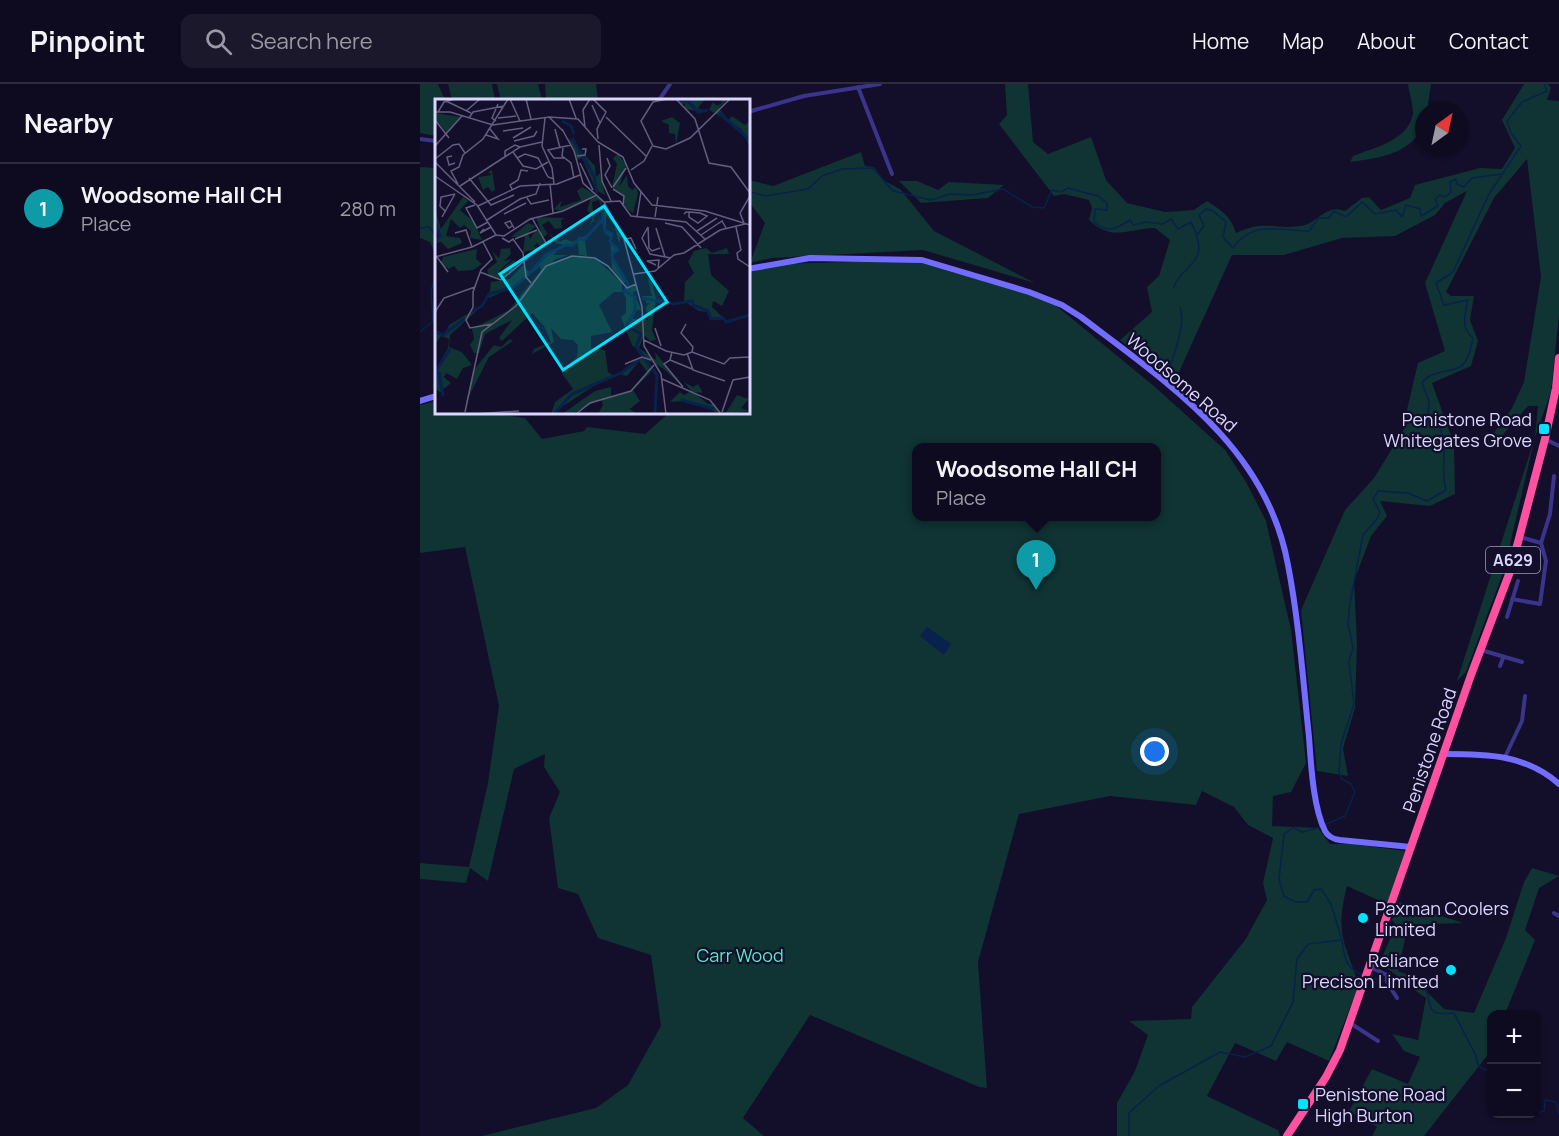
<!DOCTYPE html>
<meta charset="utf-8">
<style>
:root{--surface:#0e0a1f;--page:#1c182c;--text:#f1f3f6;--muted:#9b9aa4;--line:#2e2b3d;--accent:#02e2ff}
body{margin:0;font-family:Manrope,sans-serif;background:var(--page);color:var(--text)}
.controls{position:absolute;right:18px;bottom:18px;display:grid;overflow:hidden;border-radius:12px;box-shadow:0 2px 4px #0004}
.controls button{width:54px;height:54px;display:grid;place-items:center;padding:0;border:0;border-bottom:2px solid var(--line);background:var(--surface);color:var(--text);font:30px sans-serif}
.compass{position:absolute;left:995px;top:18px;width:54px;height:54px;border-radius:50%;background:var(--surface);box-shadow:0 2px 4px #0004;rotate:33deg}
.you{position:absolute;left:735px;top:668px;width:21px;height:21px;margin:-15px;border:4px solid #fff;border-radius:50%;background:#1a73e8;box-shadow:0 0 0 9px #1a73e833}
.badge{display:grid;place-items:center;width:39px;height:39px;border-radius:50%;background:var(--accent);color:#fff;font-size:20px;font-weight:700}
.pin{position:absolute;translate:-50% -50px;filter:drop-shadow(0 2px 3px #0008)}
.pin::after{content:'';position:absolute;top:32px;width:21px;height:18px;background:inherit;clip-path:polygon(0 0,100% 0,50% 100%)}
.popup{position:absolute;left:492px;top:359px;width:249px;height:78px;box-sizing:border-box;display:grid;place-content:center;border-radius:12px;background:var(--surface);filter:drop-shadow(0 2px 4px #0005);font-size:20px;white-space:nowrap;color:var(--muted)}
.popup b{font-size:22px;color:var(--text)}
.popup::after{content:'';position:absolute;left:50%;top:100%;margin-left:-12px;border:12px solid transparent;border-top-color:var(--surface)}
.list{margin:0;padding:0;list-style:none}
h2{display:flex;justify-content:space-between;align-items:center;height:78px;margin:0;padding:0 24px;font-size:26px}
h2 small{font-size:20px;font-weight:400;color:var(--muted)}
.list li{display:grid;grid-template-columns:39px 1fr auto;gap:18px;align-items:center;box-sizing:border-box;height:90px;padding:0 24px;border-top:2px solid var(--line)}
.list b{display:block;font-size:22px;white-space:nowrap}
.list p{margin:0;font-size:20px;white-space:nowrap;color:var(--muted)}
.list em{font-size:20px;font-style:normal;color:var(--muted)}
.icon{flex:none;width:33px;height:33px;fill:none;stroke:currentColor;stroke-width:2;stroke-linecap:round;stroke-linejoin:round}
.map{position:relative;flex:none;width:1139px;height:1052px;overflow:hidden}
header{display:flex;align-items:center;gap:36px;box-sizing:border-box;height:84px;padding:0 30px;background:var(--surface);border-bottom:2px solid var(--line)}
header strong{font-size:28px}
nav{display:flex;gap:33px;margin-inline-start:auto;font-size:21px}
.search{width:420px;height:54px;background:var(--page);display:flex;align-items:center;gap:15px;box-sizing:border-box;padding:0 21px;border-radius:12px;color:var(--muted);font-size:22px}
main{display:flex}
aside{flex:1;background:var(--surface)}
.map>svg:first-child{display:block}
.green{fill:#103333;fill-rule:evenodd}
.water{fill:#08214d}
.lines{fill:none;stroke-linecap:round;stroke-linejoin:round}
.stream{stroke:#08214d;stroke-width:1.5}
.street{stroke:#3a358b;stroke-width:4}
.secondary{stroke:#726dff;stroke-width:6}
.highway{stroke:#ff51a1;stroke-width:8}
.poi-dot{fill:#02e2ff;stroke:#130e29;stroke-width:2}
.labels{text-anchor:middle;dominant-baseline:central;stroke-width:4.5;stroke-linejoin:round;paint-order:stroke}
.shield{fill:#130e29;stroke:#9f9abf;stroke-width:1.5}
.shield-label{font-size:16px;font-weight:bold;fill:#dbd6ff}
.street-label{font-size:18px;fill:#dbd6ff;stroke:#130e29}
.poi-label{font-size:18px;fill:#dbd6ff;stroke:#130e29;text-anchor:end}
.park-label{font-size:18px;fill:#57e9c7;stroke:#130e29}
.inset-river{fill:none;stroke:#08214d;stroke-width:3}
.inset-road{fill:none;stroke:#635e7f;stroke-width:1.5}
.view{fill:#02e2ff;fill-opacity:0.15;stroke:#02e2ff;stroke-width:3}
.inset-edge{fill:none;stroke:#dbd6ff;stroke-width:3}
</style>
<header>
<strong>Pinpoint</strong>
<div class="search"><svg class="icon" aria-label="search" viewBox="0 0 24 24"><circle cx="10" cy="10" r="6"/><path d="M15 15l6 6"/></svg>Search here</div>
<nav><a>Home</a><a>Map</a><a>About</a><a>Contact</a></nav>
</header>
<main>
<aside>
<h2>Nearby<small></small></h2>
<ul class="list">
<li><span class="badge" style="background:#0f9aa8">1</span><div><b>Woodsome Hall CH</b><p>Place</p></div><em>280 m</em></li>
</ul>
</aside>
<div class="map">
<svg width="1139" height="1052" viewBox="0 0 1139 1052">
<rect width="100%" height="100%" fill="#130e29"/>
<path class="green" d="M0,0H18L25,16H16V52L0,49Z
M28,0H72L75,16H32Z
M77,0H118L122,16H81Z
M125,0H176L178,16H126Z
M585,0H608L613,58L628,70L671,53L686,96L707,119L745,128L774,126L787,117C802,127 811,132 816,149C845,135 852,146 880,142C898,140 905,119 925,127L942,114L949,113L961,126L990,114L995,101L1060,84L1082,85L1095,64L1082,36L1104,0H1128L1131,4L1127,16L1139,17V231L1131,308L1115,353L1084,486L1046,588L1037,597L1115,353L1118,322H1108L1072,363L1068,357L1092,324L1104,298L1121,193L1107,75L1074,114L1026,208L1031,212H1054L1050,236L1058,257L1051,282L1012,299L1034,360L1035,410L1010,422L960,417L967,432L951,452L934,497L937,559L935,624L923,664L928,692L897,687L881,526L925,426L954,394L989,337L986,330L998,279L1025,267L1005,199L1047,107L1025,119L1015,131L975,152L922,154L864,171H812L754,299L700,256L732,228L727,203L739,192L750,156L735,144C706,145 693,158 669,136L672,124L669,116L644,110L634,112L579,40L587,31Z
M988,0H1011L1007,27H1004C1004,68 962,74 930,78L933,72C953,64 990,56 993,29C993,20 989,9 988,0Z
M441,68L445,82L454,83L463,96L480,105L514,147L615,199L503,166L352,174L330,179L345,139L329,118V96L353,102Z
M0,83L16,84V172L10,158L0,154Z
M479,97H497L518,106L529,98L584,101L568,114L501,119Z
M503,176L622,210L735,303L805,366L826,398L846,437L871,546L886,679L871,708L853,712L852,742L898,744L910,760H933L985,767L967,820L927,802C915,849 924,857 939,901L909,977L867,958L856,977L815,959L787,1012L858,1046L860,1052H697V1019L715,987L728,951L709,937L771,935L772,923L825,856L847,816L843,799L853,754L828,741L814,723L782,707L776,721L690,712L599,730L558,878L567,1004L559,1003L390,931L323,1034L344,1052H62L176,1024L208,1001L241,942L231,871L178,854L158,810L138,804L129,734L140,708L124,683L125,670L94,685L68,797L50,784L46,799L0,795V779L49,783L68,699L79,622L45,463L0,469V321L16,317V328L69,329L105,334L122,355L164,347L167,343L225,350L249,329L328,328L329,278L332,276L328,274L329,189L356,180ZM496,364H736V432H496Z
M1112,784L1139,792L1119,804L1105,846L1115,856L1085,930H1072L1070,968L1004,1052H952L957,1043L929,1027L952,985L988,1000L1000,973L984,967L972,950L998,956L1006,914C988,903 977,889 959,880L973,848L986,850L978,887L991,892L1024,925L1054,929L1086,854L1104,798Z
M979,818L1043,839L976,841L972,836Z"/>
<path class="water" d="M507,543L531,560L524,571L500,552Z"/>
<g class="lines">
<path class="stream" d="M328,107L345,112L388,105L402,92L422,85L453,84L473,107L511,116L530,110L552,111L583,105L612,123L624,124L632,106L641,108L648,104L678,112L687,119V126L675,125L674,138C688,150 695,145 710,136L713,141L726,138L743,140L751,135L758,145L771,138L777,151L784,142L779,131L786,125L793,127L806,138L803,153L813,164C832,136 858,146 889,147L899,134H909L914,127L926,133L942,118L955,130L976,126L982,133L986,121L1000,125L1001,132L1018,122L1015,115L1020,111L1025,113L1031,108L1030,98L1035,95L1038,101L1044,103L1052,94L1082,90
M0,144L9,143L16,152
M754,203C759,184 788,179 776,151
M0,248L13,237L11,208L16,187
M746,295C751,279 767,239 760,224
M904,741L925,732L935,708L931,700L922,695L919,687L921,660L934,620L929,577L933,564L928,539L930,519L943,451L957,435L960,428L953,415L958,407L988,409L1007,417L1026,406C1018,379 1035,350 1008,330L1009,317L1002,299C1013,283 1037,291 1045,278C1050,271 1051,262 1053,254C1040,244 1045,230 1048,216L1024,221L1016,199L1033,188L1069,110L1101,62L1091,49L1087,37L1102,18L1127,7L1124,0
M922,857C925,874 925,883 942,891
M954,895L1005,902C1013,924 1004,932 1034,929L1056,972L1059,983L1072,988
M1114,1030L1124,1027L1125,1016L1136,1018L1139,1030
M709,1052V1029L739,1002L800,968L825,973L851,962L873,918L877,875L888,860L922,856L911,820L901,805L894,806L887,818H875L864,812L859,795L864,750L873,744L883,748L900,743"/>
<path class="street" d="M438,3L472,90
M239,16L250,0
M328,28L384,12L460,0
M0,55L16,57
M1125,355L1139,362
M1121,459L1130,430L1134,392
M1092,515L1120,520L1126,477L1121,459L1100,453
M1087,533L1098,497
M1061,566L1102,578
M1080,582L1083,574
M1085,673L1102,637L1105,612
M1134,829L1139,832
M950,883L967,891V898L977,914
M930,939L958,957"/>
<path class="secondary" d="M328,185L390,174L502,176L609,208L642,221L661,233C749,300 847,364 868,481C879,538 883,596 889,653C891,680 893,723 905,747C908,753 913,755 920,756L991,763
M0,317L16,312
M1024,670C1066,670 1105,670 1139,700"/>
<path class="highway" d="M867,1052L906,993L920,966L1051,591L1091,485L1125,355L1136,304L1139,274"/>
</g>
<g class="poi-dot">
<rect x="1118" y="339" width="12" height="12" rx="3"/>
<circle cx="943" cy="834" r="6"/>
<circle cx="1031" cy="886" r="6"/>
<rect x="877" y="1014" width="12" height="12" rx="3"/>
</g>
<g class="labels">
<rect class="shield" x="1066" y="463" width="54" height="26" rx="4.5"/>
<g class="shield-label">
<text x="1093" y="476">A629</text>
</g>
<g class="street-label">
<text transform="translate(762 298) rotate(41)">Woodsome Road</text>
<text transform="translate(1009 666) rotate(-71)">Penistone Road</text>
</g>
<g class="poi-label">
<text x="1112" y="335">Penistone Road<tspan x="1112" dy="21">Whitegates Grove</tspan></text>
<text x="955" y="824" text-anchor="start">Paxman Coolers<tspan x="955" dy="21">Limited</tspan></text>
<text x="1019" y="876">Reliance<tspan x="1019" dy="21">Precison Limited</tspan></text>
<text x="895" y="1010" text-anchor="start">Penistone Road<tspan x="895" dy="21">High Burton</tspan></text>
</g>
<g class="park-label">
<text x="320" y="871">Carr Wood</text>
</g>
</g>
<g transform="translate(15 15)">
<rect width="315" height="315" fill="#130e29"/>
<path d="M242,0H270L263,9L271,13L249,10L250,4L246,6ZM286,0H292L284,9L293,21L297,17L310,26L315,22V48L306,30L274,11L278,3L282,7L287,4ZM0,14L26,18L12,34L0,20ZM237,18L245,24L241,46L240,35L234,34V26L226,22ZM133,38L160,67L161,78L165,74L170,96L161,91L147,59L142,61ZM175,55L178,59L183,55L191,66L184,88L192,76L193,87L197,91L201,88L203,94L198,114L188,107L189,96L177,88L182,65ZM57,71L60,91L57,93L53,88L48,91L43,78L57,76L53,73ZM147,88L159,95L157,99L163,97L167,101V107L172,108L187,136L196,168L188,141L186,138L184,144L179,126L171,116V132L177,135L176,142L184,151L178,156L180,164L191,183L188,184L177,170L175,138L169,133L167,123L150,142L152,157L144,156L143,144L136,148L121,144L114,134L125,143L130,140L137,143L154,135L169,118L164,101L157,103L159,121L155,126L158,118L152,111L156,99L126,112L119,110L127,101L125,108L146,101L142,92ZM28,98L40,106L33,102L25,111L39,123L47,141L35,139L36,132L29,126L25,129L16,120L11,137L25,139L27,144L13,150L6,143L0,144L5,138L0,131V110L6,130ZM101,118L130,119L126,121L127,129L120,130L114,122L107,126L113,135L108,138L111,143L106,148L102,144L99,147L104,150L88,153L90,138H76L93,124L101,127L93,134L95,140L101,131L106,133ZM75,149L76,155L69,162L77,160L64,172L68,174L66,171L79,161L84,167L64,181L53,178L56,174L54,176L52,171L62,163L57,152L64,159L66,150ZM125,149L118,156H133L121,160L116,164L135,157L161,160L187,184V192L201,186L202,192L198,193L206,210L197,214L198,220L213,221L211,208L215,204H211L212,199L207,198L206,194L207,197H217L213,180L216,179L221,200L217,231L221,241L215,242L209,236L204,249L221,261L220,253L247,287L229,270L213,261L218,270L207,279L219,270L224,277L218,271L198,291L205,302L195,310L202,315H163L168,306L166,300L137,315H127L160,292L176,288V297L195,292L212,273L204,262L192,277L185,275L165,283L116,315L120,303L138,290L126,273L142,258L143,246L138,241L126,240L116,229L119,243L97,255L99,250L116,243L109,227L97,214L67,242L64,239L77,221L50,235L44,254H39L35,246L39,240L37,230L74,211L106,171L105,167L83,186L54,199L56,183L75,180L88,166L95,174L110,155ZM179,193H188L191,199V214L186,218L197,246L207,256L199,266L179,277L173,273L170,251L156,249V237L177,233L164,206ZM292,149L294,155H273L276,176L294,192L287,207L278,202L277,208L290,220L278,221L274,213L264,212L249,202L250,183L259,174L253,163L259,152L271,149L277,154ZM42,150L41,160L47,165L38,171L23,172L19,167L14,170L6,165L8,158ZM49,205L15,236L14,248L27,253L37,266L28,269L22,280L11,274L9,278L16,284L5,293L0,290V272L13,249L14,240L6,237L0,245V235H10L14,226ZM75,240L78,242L54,258L31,303L38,272L59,246L66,248ZM249,283L258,288L263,285L268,294L258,293L273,305H280L283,314L254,302L235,303L245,293L249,296L256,292ZM302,296L314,300L306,309L315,312L290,315Z" fill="#103333" fill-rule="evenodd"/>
<path class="inset-river" d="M244,1L254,3L263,13L273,11M284,14L315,41M127,22L136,27L139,35M137,39L159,77L162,94M166,103L170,132L177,135L175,142L183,151L177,155L178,160L193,185L189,192L200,198V212L191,227L206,235L201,248L222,276L220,315M0,123L5,137L0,143M93,176L112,155L131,146L137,147L145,139L149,141L168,120M207,199L239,205L257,202L258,206L273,212L276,220L288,219L291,223L315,216M36,213L47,207L54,195L79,188L89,179M0,232L8,236L29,220M4,273L8,297M0,283L1,272L15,250M246,301L279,310M119,315L137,295L186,274L205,260"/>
<path class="inset-road" d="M75,0L85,22M91,0L96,20M134,0L141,19M158,0L171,13L162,30L163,40M241,0L260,20L274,64L296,68L315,94M11,2L36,14M157,6L165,24M31,12L45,0M0,13H15L58,26L114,18L128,32M3,13L9,3L20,0M114,18L143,20L163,43L188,58L199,84L217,106L270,112L315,126M171,18L211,57M34,19L38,13L69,7M63,19L81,17M110,19L107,47L117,69L119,85M0,21L14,39M61,22L57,19L63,5M150,28L148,11L155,0M120,30L125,49M127,30L139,52L148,84L169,103L189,140L207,208L209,247L226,275L231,315M68,32L88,29M51,36L63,40L55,30M78,39L96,28M79,42L99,37L102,32M164,46L167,82L176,102M0,47L27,17M218,47L231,50L255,39L295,0M218,47L206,22L218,3L232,0M128,49L127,57L136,64L139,79M78,53L88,67L101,70L113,63M17,57L12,58L14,66L20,64M142,57L150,56L151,50H147M70,58V52L80,46L85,48M82,59L90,55L103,59L113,78L119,80M130,59H119L113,51L136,46M172,59L175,67L170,76L177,89M0,60L18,46L24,45L30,54M0,63L40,103M145,64L158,91M196,71L209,62L217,47M0,77L42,106L61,136M34,79L56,106L79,96M23,85L16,72L24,68L28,56L48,40L73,0M115,85L118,114M25,87L85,48L107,43M178,88L191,69M77,90L75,86L83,81L86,71L93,72M178,90L189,97L188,107M92,99L96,105L114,101M169,103L185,102L196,117L251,123L270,140M40,106L31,109L42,129L53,123M43,107L85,87L122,85L145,76M11,113L5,107L6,98L20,95M69,115L91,104M249,115L251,113H254L265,114L272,117L263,124L254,118V113M7,118L20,95M202,118L206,93M220,118L223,98M52,121L85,100L101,95L105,84M230,124L247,128L266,149M309,124L305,114L315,97M77,127L74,129L70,124L75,122L79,129M213,128L207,139L215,155L236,159M213,128L214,149L217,152L225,149M301,128L306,151L302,154L303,160L315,168M221,129L230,158M49,130L45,134L56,128M262,132L282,119M20,134L31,131L37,148M61,136L69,137L95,120L128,112L162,96M266,136L287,122L291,129M67,139L74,143L78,140L88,154L91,178L96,184M80,140L102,131M189,140L196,139L201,150M48,143L57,160L46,171L38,193V208L31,221L35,229L57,225M0,158L37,148L61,136M2,158L13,173M221,166L212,162L224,161L223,170M45,173L66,181L111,144L97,119M199,175L220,172L239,156L249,154L285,131L310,125M0,213L9,199L40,188M251,225L246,234L258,248L257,253M220,229L226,247M209,241L231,252L249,256L257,253L289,265L295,259L315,258M237,253L235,261L229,265L248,288M252,254L258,271L290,282M235,261L257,270M190,265L207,258L216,261M227,280L275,301L286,315M30,313L47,233L81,207L111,167L137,157L160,159L173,167L192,189L201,185M287,313L298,281L315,278M39,315L84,312M141,315L155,304L196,292L219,266"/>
<path class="view" d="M169,107L232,203L128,271L65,175Z"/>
<rect width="315" height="315" class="inset-edge"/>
</g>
</svg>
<div class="controls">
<button>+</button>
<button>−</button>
</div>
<svg class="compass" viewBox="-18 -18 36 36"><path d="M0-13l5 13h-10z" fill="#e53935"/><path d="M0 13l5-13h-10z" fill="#9b9aa4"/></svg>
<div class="you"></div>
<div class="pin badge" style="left:616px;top:506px;background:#0f9aa8">1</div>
<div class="popup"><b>Woodsome Hall CH</b>Place</div>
</div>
</main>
